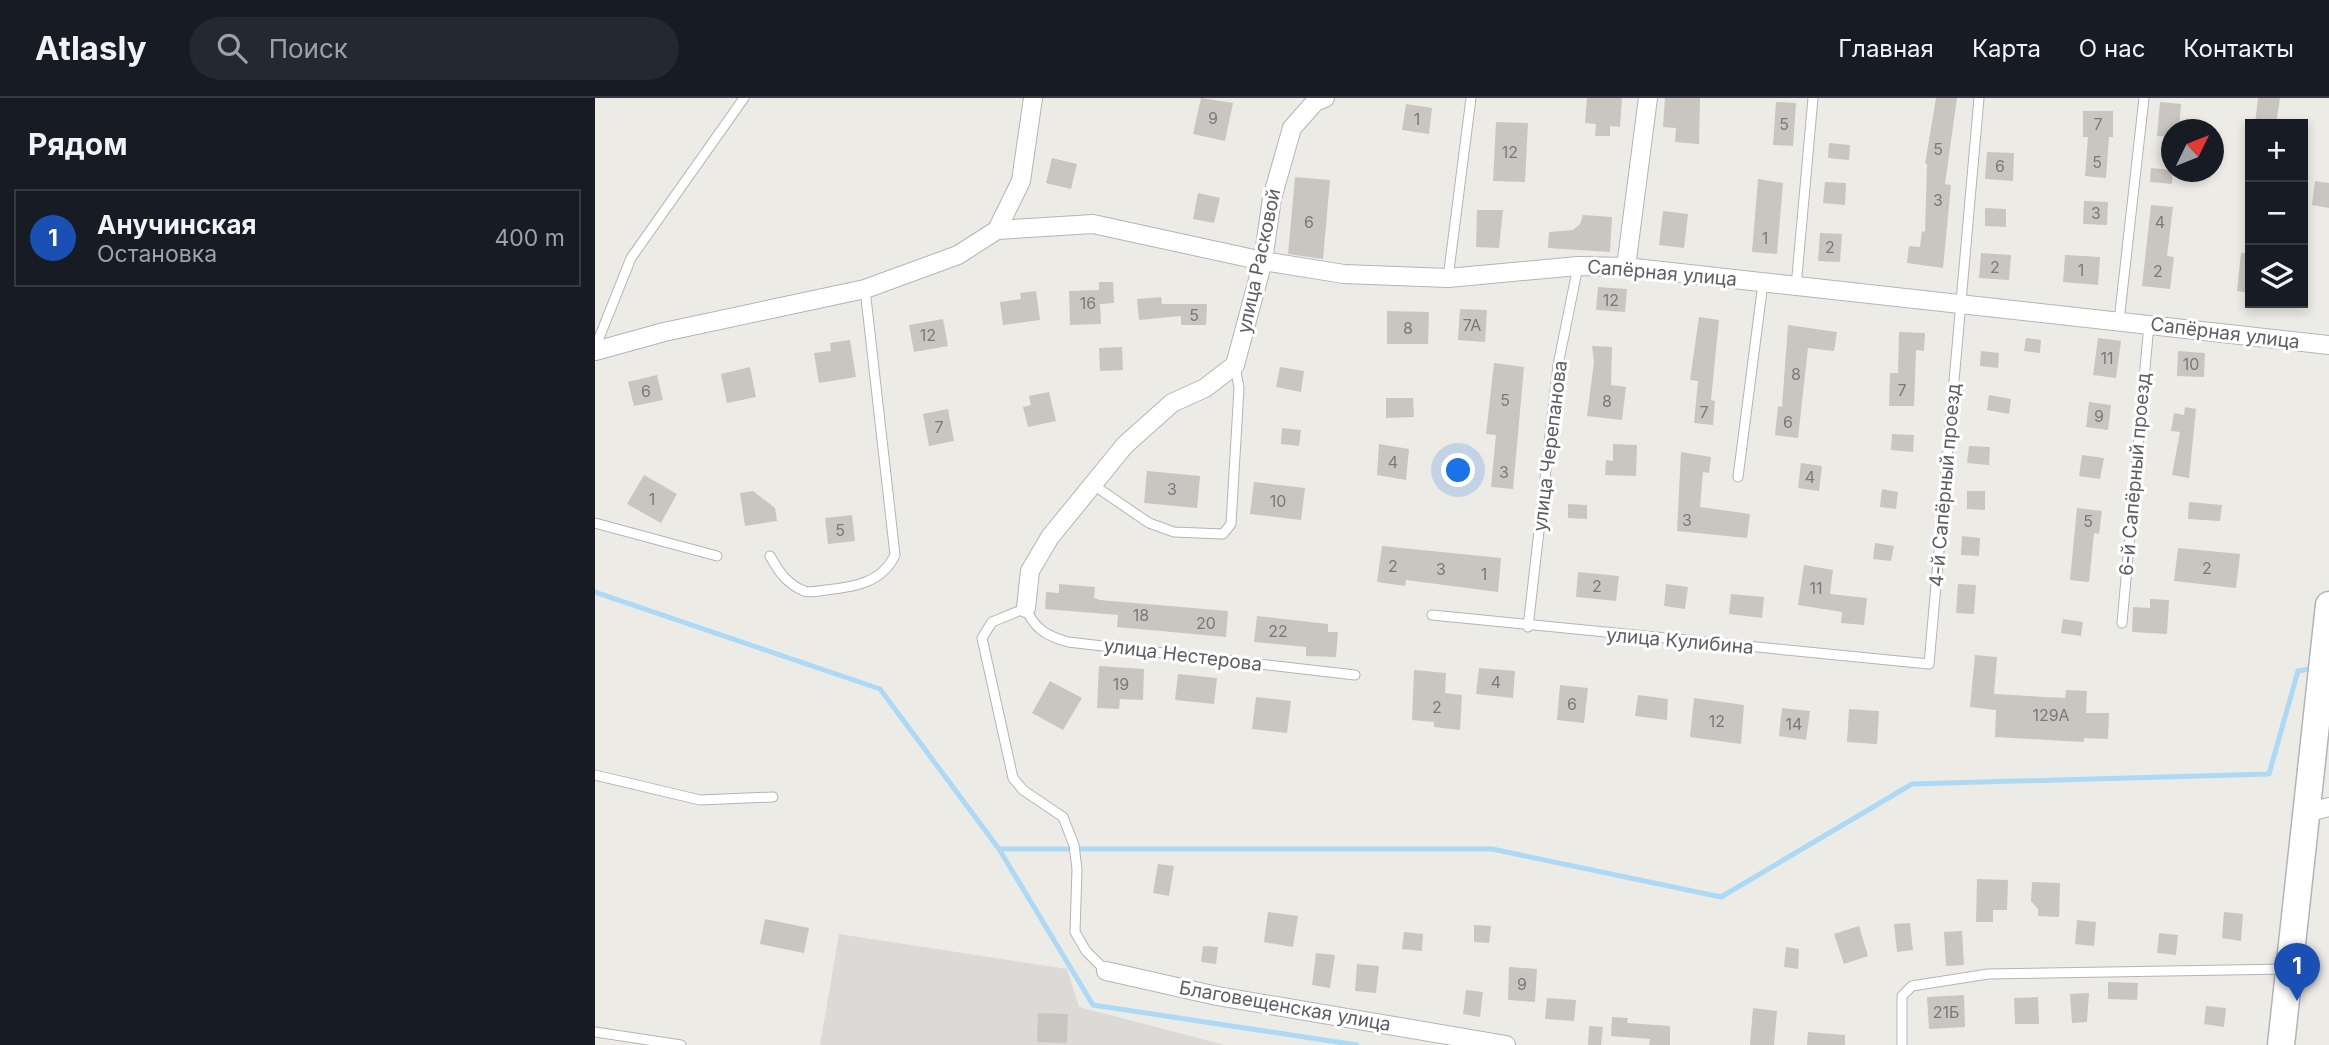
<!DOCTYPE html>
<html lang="ru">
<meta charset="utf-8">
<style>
:root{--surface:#171b24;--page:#242831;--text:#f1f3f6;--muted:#9ea1a6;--line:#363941;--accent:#db2777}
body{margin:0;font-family:Inter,sans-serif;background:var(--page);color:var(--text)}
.controls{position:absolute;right:21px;top:21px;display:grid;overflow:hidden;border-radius:0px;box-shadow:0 4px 10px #0003}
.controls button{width:63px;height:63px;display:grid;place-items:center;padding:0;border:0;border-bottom:2px solid var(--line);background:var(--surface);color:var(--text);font:35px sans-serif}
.compass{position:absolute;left:1566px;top:21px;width:63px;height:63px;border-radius:50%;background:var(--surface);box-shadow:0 4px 10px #0003;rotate:47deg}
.you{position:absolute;left:864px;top:373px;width:24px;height:24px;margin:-18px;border:5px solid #fff;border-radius:50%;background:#1a73e8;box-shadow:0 0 0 10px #1a73e833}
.badge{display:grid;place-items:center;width:46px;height:46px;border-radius:50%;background:var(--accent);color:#fff;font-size:23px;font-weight:700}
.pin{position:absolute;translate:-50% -58px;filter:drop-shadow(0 2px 4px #0008)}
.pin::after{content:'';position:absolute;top:37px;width:24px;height:21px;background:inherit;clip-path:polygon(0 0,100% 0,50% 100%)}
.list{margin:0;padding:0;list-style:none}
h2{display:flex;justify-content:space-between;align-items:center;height:91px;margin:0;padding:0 28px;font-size:30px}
h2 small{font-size:23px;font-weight:400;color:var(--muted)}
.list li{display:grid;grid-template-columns:46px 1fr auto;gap:21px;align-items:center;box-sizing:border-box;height:98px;margin:0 14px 14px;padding:0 14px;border:2px solid var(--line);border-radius:0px}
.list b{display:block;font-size:26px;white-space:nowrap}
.list p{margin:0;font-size:23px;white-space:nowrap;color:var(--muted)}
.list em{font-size:23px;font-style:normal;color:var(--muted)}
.icon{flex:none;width:38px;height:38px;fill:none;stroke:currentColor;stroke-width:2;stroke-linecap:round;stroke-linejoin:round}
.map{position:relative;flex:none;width:1734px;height:947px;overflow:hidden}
header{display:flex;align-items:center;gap:42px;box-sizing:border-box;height:98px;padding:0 35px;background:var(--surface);border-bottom:2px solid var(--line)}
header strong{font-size:33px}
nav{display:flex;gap:38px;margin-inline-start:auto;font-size:24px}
.search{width:490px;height:63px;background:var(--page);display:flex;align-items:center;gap:18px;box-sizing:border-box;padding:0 24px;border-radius:38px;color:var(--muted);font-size:26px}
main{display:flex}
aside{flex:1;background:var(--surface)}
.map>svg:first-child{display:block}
.industrial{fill:#dcdad7}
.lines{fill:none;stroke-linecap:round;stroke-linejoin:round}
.stream{stroke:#acd9f6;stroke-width:5}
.building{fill:#c9c6c1}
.lane-casing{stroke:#b2b5b8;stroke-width:11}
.street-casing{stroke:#b2b5b8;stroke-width:20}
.secondary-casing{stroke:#b1b4b8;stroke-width:29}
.lane{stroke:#fff;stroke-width:9}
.street{stroke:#fff;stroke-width:18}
.secondary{stroke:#fff;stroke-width:26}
.labels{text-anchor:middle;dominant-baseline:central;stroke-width:6;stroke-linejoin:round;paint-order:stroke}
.number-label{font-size:16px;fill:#787a7a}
.street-label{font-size:19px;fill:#5d6063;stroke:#fff}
</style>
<header>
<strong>Atlasly</strong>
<div class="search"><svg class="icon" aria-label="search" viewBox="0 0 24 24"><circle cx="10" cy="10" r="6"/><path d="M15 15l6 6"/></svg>Поиск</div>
<nav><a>Главная</a><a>Карта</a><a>О нас</a><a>Контакты</a></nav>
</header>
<main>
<aside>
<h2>Рядом<small></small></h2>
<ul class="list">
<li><span class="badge" style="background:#1a4fb4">1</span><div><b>Анучинская</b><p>Остановка</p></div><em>400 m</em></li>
</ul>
</aside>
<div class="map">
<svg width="1734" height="947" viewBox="0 0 1734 947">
<rect width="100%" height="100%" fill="#edebe5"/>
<path class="industrial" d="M244,836L472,871L484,909L630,947H225Z"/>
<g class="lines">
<path class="stream" d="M0,494L285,591L404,751H897L1126,799L1317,686L1674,676L1703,573L1721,570
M404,751L498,907L762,947"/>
</g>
<path class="building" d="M606,0L638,5L630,43L598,36Z
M992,0H1027L1025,29L1015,28V38H1000L1001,26L990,25Z
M1070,0H1105L1104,46L1080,44L1081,30L1068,29Z
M1341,0H1362L1350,86L1356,87L1348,170L1312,165L1314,148L1325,149L1327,133L1330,134L1332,66H1330Z
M1663,0H1685L1681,26H1660Z
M1181,4L1201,5L1198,48L1178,47Z
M1565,4L1586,6L1584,32H1577V39L1562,38Z
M811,6L837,10L834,36L807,32Z
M1488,13H1518V39H1514L1511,80L1490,78L1493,39H1488Z
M901,24L933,25L930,84L898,83Z
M1234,45L1255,47L1254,62L1233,60Z
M1392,54L1419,55L1418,83L1390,81Z
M457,60L482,66L476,91L451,85Z
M1556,70L1577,72V86L1555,84Z
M700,79L735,82L728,161L693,156Z
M1163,81L1188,85L1182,156L1157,154Z
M1720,83L1734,85V110L1717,107Z
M1230,84L1251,85L1250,107L1228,105Z
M603,95L625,100L619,125L598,121Z
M1489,103L1513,104L1512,127L1488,126Z
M1556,107L1578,109L1572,158L1579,159L1575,191L1547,188Z
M1390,110L1411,111V129L1390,128Z
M882,112H908L904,150L881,149Z
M1068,113L1093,116L1089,150L1064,147Z
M988,117L1017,119L1015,154L953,150L954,134L978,132L985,126Z
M1225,135L1247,136L1245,164L1223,163Z
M1386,155L1416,157L1414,182L1384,180Z
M1646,155H1655V195L1642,193Z
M1470,157L1505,159L1503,187L1468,184Z
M504,184H518L519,205L505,206L506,226L475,227L474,193L504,192Z
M1003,189L1032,191L1030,214L1001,212Z
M441,193L445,222L408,227L405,204L426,201L425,195Z
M566,199L567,206H612L611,227H586V218L544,222L542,201Z
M865,211L892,212L890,244L863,242Z
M792,213L834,214L833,246H792Z
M1104,219L1124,222L1116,302L1120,303L1118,327L1099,325L1103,283L1095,282Z
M348,221L353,248L319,254L314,227Z
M1193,227L1242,234L1239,253L1213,250L1203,340L1180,337L1183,308L1187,309Z
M1304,234L1330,235L1329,253L1321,252L1319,308H1294L1295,275H1303Z
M1431,240L1446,242L1445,255L1429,253Z
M1503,240L1526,243L1521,280L1498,277Z
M255,242L261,279L224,285L219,255L236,253L235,245Z
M997,248L1017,249L1016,287L1031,289L1027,322L992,318L999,264Z
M527,249L528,272L505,273L504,250Z
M1386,253L1404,255L1403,270L1385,268Z
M1583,253L1610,255L1609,279L1582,278Z
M899,265L929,269L918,391L896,389L901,337L891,336Z
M155,269L161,299L132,305L126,276Z
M685,269L709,273L706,294L681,289Z
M62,277L68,302L39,308L33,284Z
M454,294L461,323L433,329L428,309L436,307L434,298Z
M1394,297L1416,301L1414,316L1392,312Z
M791,300H818L819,319L791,320Z
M1494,304L1516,307L1513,332L1491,329Z
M1590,309L1601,311L1594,380L1577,377L1585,334L1576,333L1579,315L1589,317Z
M353,311L359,343L334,348L328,316Z
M687,330L706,332L704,348L686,346Z
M1297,336L1319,337L1318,354L1296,352Z
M784,346L814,351L811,382L782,377Z
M1018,346L1042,347L1041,378L1010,377L1011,362L1018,363Z
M1374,348L1395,349L1394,367L1372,365Z
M1086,354L1116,359L1114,375L1108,374L1105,409L1155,416L1152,440L1082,433Z
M1487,357L1509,360L1505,381L1484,378Z
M1206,365L1227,368L1224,393L1203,390Z
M552,373L605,378L602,410L549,405Z
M49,377L82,396L66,425L32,406Z
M659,384L710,390L706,422L655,416Z
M1287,391L1303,394L1301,411L1285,409Z
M158,393L180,410L182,423L150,428L145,395Z
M1372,393H1390V412L1372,411Z
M1594,404L1627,407L1625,423L1593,421Z
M973,406L992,407V421L973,420Z
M1482,410L1507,413L1504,436L1499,435L1494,484L1475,482Z
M257,417L260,443L233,446L230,420Z
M1367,438L1385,440L1384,458L1366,457Z
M1280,445L1299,448L1296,463L1278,461Z
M787,448L906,460L903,494L811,482L810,488L782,484Z
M1583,450L1645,456L1641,490L1579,483Z
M1209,467L1238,472L1235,496L1272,500L1269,527L1246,525L1247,514L1203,507Z
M983,474L1024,478L1021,503L981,499Z
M464,486L500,489L499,500L505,502L633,513L631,539L522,529L523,517L450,511L451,494L464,495Z
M1071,486L1093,489L1090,511L1069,508Z
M1363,486L1381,487L1379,516L1361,515Z
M1136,496L1169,499L1167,520L1134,516Z
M1555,501L1574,502L1572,536L1537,534L1538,509L1555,510Z
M662,518L733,526V534H743L741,559L711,558V549L659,544Z
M1468,521L1488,524L1486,538L1466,535Z
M1380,557L1402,559L1399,596L1470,600L1471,592L1492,593L1491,615H1514L1513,641L1489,640V644L1400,639L1401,612L1375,609Z
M504,568L549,571L548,602L525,601L524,611L502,610Z
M884,570L920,573L918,600L881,596Z
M819,572L851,575L850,595L867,597L865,632L839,629V624L817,622Z
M583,576L622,580L619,606L580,602Z
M455,583L487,600L468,632L437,615Z
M965,587L993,590L989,625L962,622Z
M1043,597L1073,601L1072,622L1040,618Z
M661,599L696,603L692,635L657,631Z
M1099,600L1149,607L1146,646L1095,639Z
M1187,610L1215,613L1211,642L1184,638Z
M1254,611L1284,613L1282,646L1252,644Z
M563,766L579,768L574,798L558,795Z
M1382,781L1413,782L1412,812H1398V824H1381Z
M1437,784L1465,785L1464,819L1443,818V811L1436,803Z
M673,814L703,818L698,849L669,844Z
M1629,814L1648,816L1646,843L1627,840Z
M170,821L214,830L209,855L165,846Z
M1482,822L1501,824L1499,848L1480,846Z
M1315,825L1318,852L1302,854L1299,826Z
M879,827L896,828L894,845L879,844Z
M1264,828L1273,858L1249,866L1239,836Z
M1367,833L1369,867L1351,868L1349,834Z
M809,834L828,836L827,853L807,851Z
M1564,835L1583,837L1581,857L1562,855Z
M608,848L623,849L621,866L606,864Z
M1191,849L1204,851L1203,871L1189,869Z
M721,855L740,857L735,890L717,887Z
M762,866L784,868L781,895L760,893Z
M914,869L942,871L940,904L913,902Z
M1513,884L1543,885L1542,902L1513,901Z
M871,892L888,894L885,919L868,916Z
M1494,895L1492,924L1477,925L1475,896Z
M1369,897L1370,929L1334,931L1332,899Z
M1443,899L1444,926H1420L1419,900Z
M952,900L981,902L979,923L950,921Z
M1611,908L1631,910L1629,929L1609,926Z
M1158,910L1182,913L1179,947H1155Z
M443,915L473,916L472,945L442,944Z
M1017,919L1033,920L1032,925L1075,928V947H1054L1055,941L1016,938Z
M994,928L1008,929L1006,947H993Z
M1213,934L1250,937V947H1212Z"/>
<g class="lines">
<defs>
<path id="lane" d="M853,180L876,0
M1201,189L1218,0
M1524,223L1549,0
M0,250L36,160L149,0
M1143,379L1168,185
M497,386L554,425L579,434L628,436L636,426L644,290L640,268
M0,425L122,458
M175,458C184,474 192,486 209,493C215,495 224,493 231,492C259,489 287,485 300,457L270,191
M837,517L1334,566L1384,0
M1527,525L1554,226
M933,529L963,267L983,168
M0,677L105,702L178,699
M511,873L491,853L480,834L482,771L479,747L468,719L428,692L418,680L387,540L397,524L431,510C439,531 452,538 473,544L760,577
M0,934L86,947
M1307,947V898L1317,888L1393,876L1693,871"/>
<path id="street" d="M402,132L426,83L438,0
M1031,169L1053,0
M0,253L69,234L270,191L363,157L402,132L498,126L668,163L749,176L853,180L983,168L1031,169L1734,247
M431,510L435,473L455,439L530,347L577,305L610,290L640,267L668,163L677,100L697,30L720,4L730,0
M1711,715L1734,709
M511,873L622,898L911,947"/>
<path id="secondary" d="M1686,947L1734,507"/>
</defs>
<use href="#lane" class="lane-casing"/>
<use href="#street" class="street-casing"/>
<use href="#secondary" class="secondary-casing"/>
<use href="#lane" class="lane"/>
<use href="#street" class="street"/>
<use href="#secondary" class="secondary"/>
</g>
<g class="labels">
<g class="number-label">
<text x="618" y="20">9</text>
<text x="822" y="21">1</text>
<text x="1189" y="26">5</text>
<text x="1503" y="26">7</text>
<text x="1343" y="51">5</text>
<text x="915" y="54">12</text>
<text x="1502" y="64">5</text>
<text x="1405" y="68">6</text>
<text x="1343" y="102">3</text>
<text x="1501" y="115">3</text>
<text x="714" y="124">6</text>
<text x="1565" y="124">4</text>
<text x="1170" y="140">1</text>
<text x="1235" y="149">2</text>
<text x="1400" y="169">2</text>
<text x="1486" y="172">1</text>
<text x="1563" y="173">2</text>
<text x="1016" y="202">12</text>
<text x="493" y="205">16</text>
<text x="599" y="217">5</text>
<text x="877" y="227">7А</text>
<text x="813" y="230">8</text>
<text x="333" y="237">12</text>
<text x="1512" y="260">11</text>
<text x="1596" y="266">10</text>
<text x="1201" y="276">8</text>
<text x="1307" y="292">7</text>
<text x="51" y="293">6</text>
<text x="910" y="302">5</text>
<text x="1012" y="303">8</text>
<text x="1109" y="314">7</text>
<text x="1504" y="318">9</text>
<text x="1193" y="324">6</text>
<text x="344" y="329">7</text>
<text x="798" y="364">4</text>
<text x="909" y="374">3</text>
<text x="1215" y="379">4</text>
<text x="577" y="391">3</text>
<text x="57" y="401">1</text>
<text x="683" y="403">10</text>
<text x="1092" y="422">3</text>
<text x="1493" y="423">5</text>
<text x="245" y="432">5</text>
<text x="798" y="468">2</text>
<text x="1612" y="470">2</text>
<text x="846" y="471">3</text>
<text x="889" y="476">1</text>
<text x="1002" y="488">2</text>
<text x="1221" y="490">11</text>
<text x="546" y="517">18</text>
<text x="611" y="525">20</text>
<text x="683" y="533">22</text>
<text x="901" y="584">4</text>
<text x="526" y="586">19</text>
<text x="977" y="606">6</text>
<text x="842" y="609">2</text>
<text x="1456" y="617">129А</text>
<text x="1122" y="623">12</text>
<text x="1199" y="626">14</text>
<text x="927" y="886">9</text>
<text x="1351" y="914">21Б</text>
</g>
<g class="street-label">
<text transform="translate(664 163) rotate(-78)">улица Расковой</text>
<text transform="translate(1067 175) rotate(5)">Сапёрная улица</text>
<text transform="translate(1630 235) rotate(7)">Сапёрная улица</text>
<text transform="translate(955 348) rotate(-83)">улица Черепанова</text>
<text transform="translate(1540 376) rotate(-85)">6-й Сапёрный проезд</text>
<text transform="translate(1350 387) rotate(-85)">4-й Сапёрный проезд</text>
<text transform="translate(1085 543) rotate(5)">улица Кулибина</text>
<text transform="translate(588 557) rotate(7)">улица Нестерова</text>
<text transform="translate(690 908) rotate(10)">Благовещенская улица</text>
</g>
</g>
</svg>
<div class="controls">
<button>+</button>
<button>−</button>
<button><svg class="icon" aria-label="layers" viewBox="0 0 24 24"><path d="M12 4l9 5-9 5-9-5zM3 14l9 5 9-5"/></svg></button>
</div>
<svg class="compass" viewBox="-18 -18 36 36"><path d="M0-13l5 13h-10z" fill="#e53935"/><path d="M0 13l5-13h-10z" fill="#9ea1a6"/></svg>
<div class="you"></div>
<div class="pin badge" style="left:1702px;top:903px;background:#1a4fb4">1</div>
</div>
</main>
